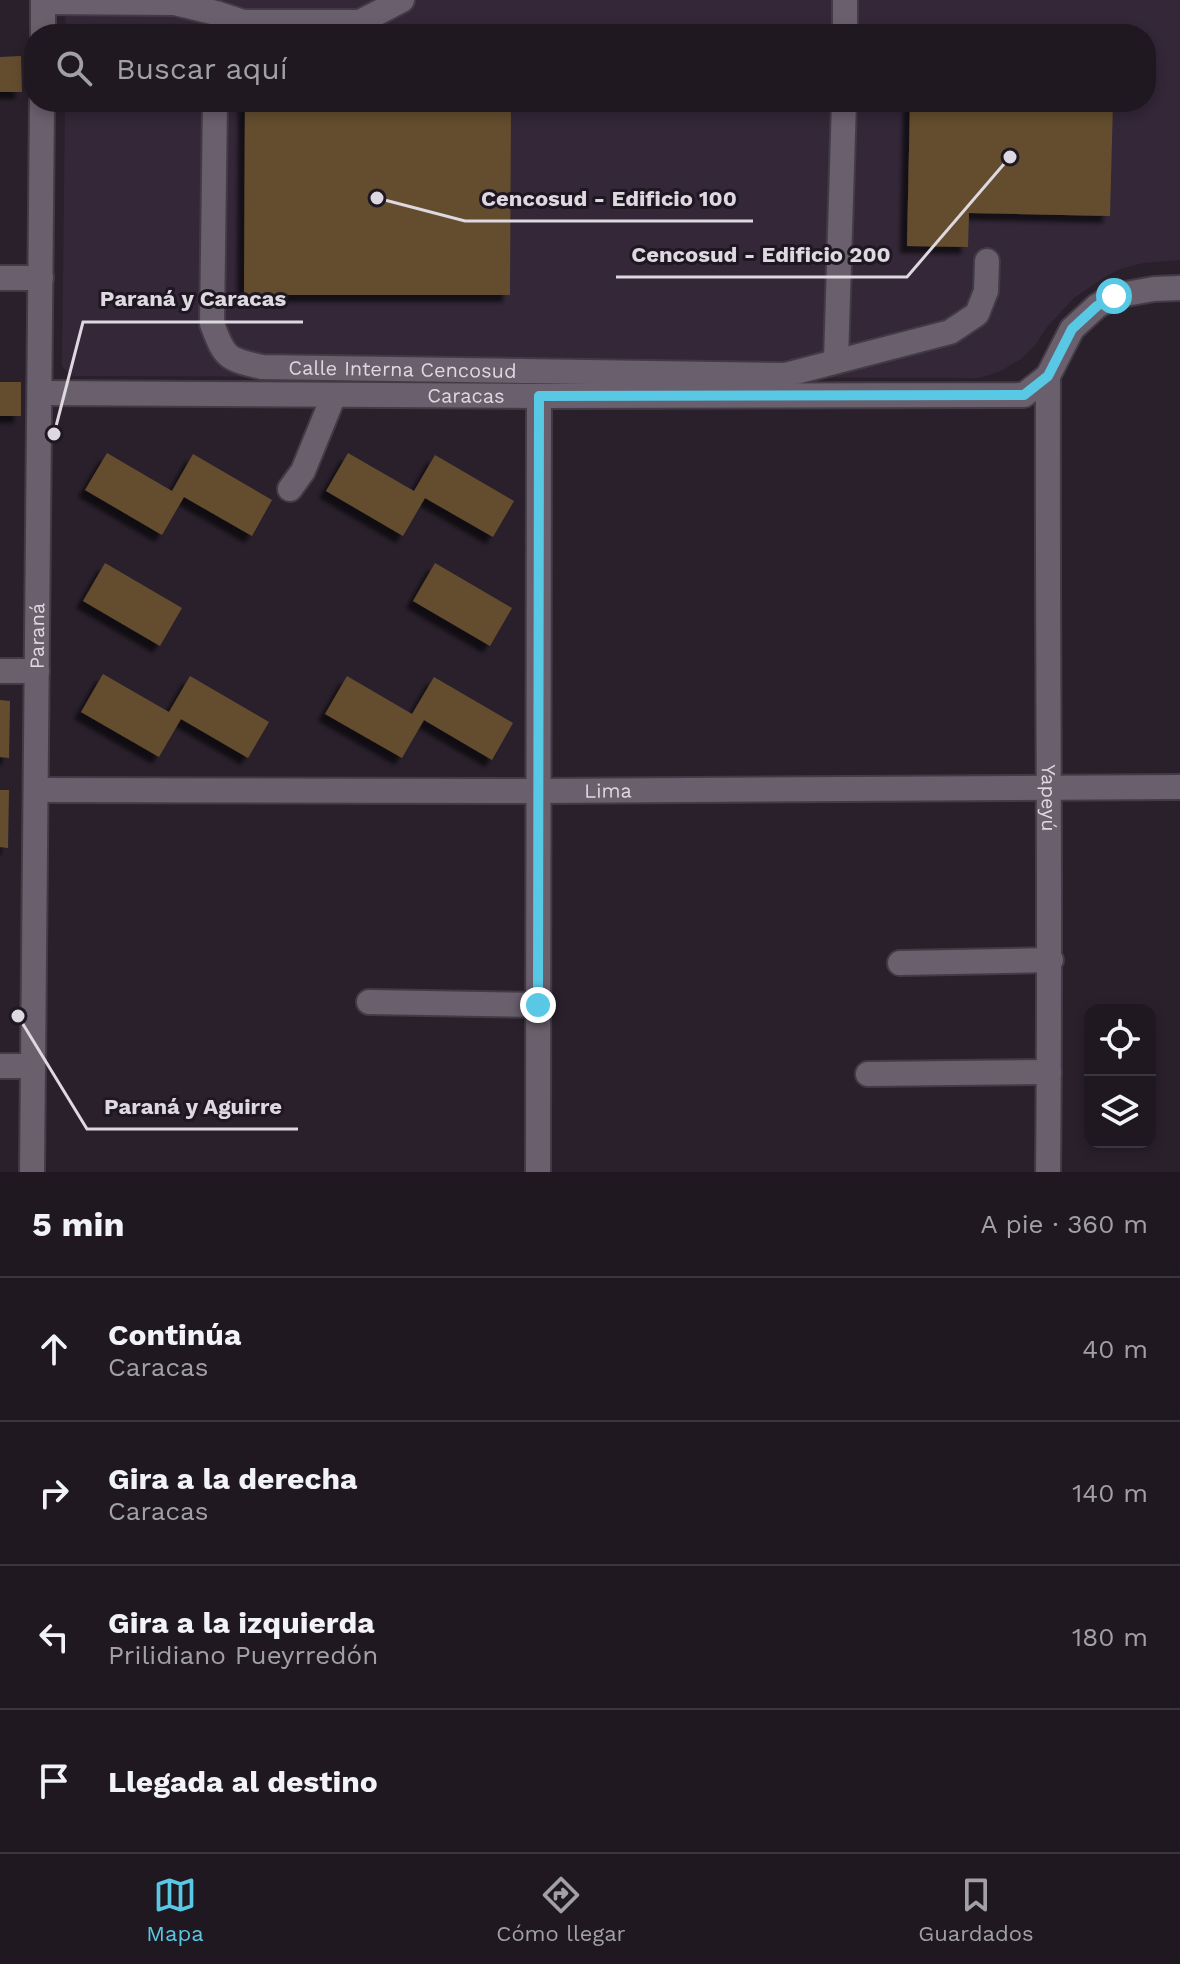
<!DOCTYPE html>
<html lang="es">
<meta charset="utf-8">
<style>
:root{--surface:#1f1821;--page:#2c252e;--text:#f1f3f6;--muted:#a1a0a5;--line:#3c373f;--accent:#59c8e4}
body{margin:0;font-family:"Work Sans",sans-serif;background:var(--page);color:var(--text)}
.controls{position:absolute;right:24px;bottom:24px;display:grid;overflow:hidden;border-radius:16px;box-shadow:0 4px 12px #0003}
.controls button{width:72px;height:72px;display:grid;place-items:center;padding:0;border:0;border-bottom:2px solid var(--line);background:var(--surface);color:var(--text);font:40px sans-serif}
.stop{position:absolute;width:24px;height:24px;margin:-18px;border:6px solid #59c8e4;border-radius:50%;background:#fff}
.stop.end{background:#59c8e4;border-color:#fff;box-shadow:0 2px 8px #0008}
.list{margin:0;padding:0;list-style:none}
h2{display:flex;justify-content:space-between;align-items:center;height:104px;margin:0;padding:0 32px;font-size:34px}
h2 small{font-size:26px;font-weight:400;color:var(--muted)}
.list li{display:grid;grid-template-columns:52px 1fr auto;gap:24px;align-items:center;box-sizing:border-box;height:144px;padding:0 32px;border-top:2px solid var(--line)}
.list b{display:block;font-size:30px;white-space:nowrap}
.list p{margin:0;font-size:26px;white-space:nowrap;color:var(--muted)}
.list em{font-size:26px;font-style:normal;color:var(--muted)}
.icon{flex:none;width:44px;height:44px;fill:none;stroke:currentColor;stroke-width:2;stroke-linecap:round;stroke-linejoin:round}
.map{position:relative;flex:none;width:1180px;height:1172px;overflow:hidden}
.search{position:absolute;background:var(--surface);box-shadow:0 4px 12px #0003;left:24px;right:24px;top:24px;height:88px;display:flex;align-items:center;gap:20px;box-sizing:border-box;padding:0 28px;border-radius:32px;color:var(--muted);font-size:30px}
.sheet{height:680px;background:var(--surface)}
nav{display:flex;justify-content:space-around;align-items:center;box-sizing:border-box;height:112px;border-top:2px solid var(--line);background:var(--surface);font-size:22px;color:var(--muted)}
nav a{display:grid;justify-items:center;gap:4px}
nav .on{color:var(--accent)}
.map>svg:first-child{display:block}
.built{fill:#332738}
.building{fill:#644d2e;filter:url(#shadow)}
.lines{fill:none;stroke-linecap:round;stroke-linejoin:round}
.minor-casing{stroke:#423b45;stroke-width:28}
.minor{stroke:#695f6d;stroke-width:24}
.route{stroke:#59c8e4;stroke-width:10}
.labels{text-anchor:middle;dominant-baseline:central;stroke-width:6;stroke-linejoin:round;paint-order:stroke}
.street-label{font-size:20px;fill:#ded8e0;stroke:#1f1722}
.leader{fill:none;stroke:#ded8e0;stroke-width:3}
.callout-dot{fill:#ded8e0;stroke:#1f1722;stroke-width:3}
.callout-label{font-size:22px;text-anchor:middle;font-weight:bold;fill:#ded8e0;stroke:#1f1722;stroke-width:6;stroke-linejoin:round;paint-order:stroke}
</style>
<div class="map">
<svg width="1180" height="1172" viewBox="0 0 1180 1172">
<defs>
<filter id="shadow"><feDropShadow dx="-7" dy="7" stdDeviation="2" flood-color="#0009"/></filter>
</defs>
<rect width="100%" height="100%" fill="#29202c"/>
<path class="built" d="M66,0H1180V260L1143,263L1120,269L1105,277L1074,298L1047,327L1036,344L1021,359L999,372L979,378L72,376L62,366L65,102H1146V34H65Z"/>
<path class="building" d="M21,56L22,92H0V57Z
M245,102H511L510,295H244Z
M910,102H1113L1110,216L969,213L968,247L907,246Z
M0,382H21V416H0Z
M107,453L172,491L193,454L272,500L252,536L184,497L162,535L85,490Z
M348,453L414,491L435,455L514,501L493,537L425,498L403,536L326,491Z
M105,563L182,608L160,646L83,601Z
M435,563L512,608L490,646L413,601Z
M103,674L169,712L190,676L269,722L248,758L181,719L159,757L81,712Z
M347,676L412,714L434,677L513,723L492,760L424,720L402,758L325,714Z
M0,700L10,701L9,758L0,757Z
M0,790H9L8,848L0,847Z"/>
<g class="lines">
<defs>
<g id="minor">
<path d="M845,0V34"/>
<path d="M43,2L175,3L216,13L243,22H360L402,0"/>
<path d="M43,34V0"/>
<path id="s1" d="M215,102L212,324C225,358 226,359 262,367L785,375L950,332L977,314L986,291L987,261"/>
<path d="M0,278H41"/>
<path d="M836,360L844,102"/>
<path id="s2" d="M1048,376C1047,641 1051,907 1048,1172"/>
<path id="s3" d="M40,393L539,396L1024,395L1048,376L1072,329L1097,306L1114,296L1154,289L1180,288"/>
<path d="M290,489L303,471L334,395"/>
<path d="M0,671H37"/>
<path id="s4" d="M36,790L539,791L1180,787"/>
<path d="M900,963L1051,960"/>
<path d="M369,1002L538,1005"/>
<path d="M0,1066H33"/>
<path d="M868,1074L1049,1072"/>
<path id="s5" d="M32,1172L42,102"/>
<path d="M538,1172L539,396"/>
</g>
</defs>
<use href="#minor" class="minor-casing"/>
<use href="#minor" class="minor"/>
</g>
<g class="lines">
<path class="route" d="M538,1005L539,396L1024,395L1048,376L1072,329L1097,306L1114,296"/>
</g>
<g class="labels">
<g class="street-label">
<text stroke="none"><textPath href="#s1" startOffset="434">Calle Interna Cencosud</textPath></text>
<text stroke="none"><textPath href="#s3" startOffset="426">Caracas</textPath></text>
<text stroke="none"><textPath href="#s5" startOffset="536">Paraná</textPath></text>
<text stroke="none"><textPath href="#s4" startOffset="572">Lima</textPath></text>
<text stroke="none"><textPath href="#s2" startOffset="422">Yapeyú</textPath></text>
</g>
</g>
<path class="leader" d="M377 198L465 221H753M1010 157L907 277H616M54 434L83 322H303M18 1016L87 1129H298"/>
<g class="callout-dot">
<circle cx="377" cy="198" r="8"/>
<circle cx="1010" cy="157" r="8"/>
<circle cx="54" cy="434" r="8"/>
<circle cx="18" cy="1016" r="8"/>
</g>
<g class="callout-label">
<text x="609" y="206">Cencosud - Edificio 100</text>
<text x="761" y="262">Cencosud - Edificio 200</text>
<text x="193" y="306">Paraná y Caracas</text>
<text x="193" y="1114">Paraná y Aguirre</text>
</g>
</svg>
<div class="controls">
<button><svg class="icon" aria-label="locate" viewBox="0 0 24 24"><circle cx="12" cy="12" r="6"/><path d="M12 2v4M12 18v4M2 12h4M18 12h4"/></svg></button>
<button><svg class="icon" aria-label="layers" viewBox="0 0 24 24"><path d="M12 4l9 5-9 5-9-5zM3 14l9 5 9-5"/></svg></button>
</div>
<div class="stop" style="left:1114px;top:296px"></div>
<div class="stop end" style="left:538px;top:1005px"></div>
<div class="search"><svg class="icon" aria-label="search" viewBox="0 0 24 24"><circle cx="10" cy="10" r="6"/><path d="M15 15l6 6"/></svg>Buscar aquí</div>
</div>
<section class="sheet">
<h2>5 min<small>A pie · 360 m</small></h2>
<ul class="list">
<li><svg class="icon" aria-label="ahead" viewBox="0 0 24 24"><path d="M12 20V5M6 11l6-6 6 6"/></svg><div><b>Continúa</b><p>Caracas</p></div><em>40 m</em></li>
<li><svg class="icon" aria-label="right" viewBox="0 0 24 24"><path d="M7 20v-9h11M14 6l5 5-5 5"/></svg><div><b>Gira a la derecha</b><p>Caracas</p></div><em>140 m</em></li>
<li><svg class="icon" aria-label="left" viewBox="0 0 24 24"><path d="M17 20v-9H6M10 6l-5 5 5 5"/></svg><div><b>Gira a la izquierda</b><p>Prilidiano Pueyrredón</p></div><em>180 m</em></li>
<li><svg class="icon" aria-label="arrive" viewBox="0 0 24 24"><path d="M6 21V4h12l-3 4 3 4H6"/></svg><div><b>Llegada al destino</b></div></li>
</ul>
</section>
<nav>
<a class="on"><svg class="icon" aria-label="map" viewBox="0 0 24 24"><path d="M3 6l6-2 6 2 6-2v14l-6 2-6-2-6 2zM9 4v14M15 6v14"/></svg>Mapa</a>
<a><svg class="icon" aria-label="directions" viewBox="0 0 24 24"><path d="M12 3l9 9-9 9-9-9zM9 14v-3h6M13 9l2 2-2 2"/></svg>Cómo llegar</a>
<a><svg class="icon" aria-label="saved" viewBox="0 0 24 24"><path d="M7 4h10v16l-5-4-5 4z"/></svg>Guardados</a>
</nav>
